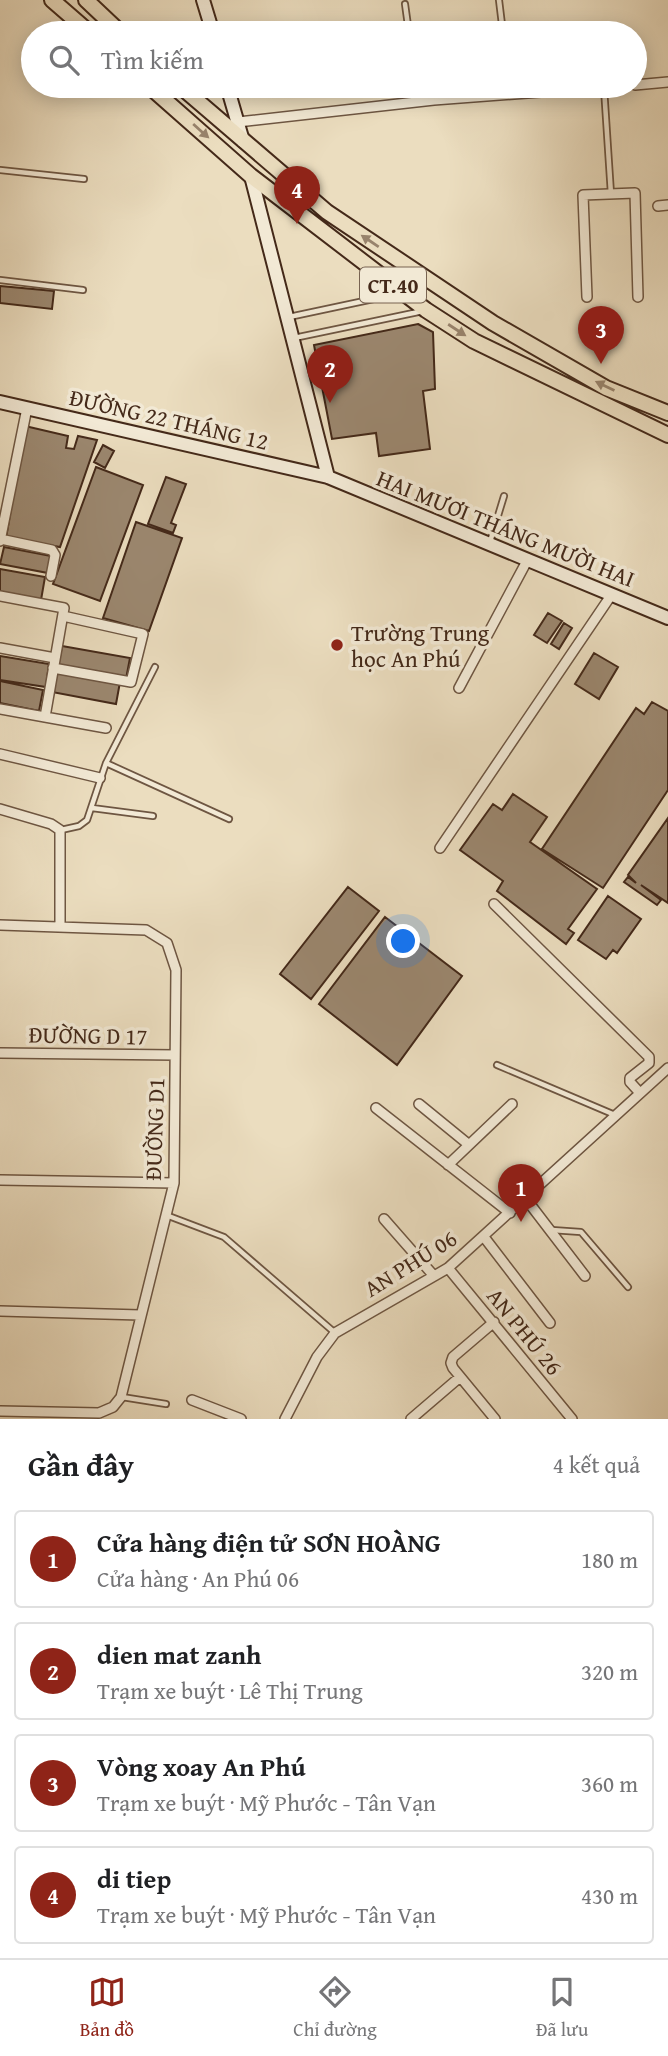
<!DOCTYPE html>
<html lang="vi">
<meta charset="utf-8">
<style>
:root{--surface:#fff;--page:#f2f2f2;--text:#202124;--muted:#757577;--line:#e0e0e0;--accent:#8f2418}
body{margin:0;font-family:"Gentium Book Plus",serif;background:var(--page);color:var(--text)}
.you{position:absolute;left:404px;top:942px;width:24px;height:24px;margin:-18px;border:5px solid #fff;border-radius:50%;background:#1a73e8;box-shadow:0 0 0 10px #1a73e833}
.badge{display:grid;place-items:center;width:46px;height:46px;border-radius:50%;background:var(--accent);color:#fff;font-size:23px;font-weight:700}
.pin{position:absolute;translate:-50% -58px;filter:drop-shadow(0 2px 4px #0008)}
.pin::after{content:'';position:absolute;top:37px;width:24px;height:21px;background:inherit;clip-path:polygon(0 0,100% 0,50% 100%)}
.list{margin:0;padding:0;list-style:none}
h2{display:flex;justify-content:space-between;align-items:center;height:91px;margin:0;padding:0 28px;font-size:30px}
h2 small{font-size:23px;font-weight:400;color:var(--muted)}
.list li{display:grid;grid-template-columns:46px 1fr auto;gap:21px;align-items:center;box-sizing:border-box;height:98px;margin:0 14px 14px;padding:0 14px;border:2px solid var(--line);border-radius:7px}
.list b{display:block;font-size:26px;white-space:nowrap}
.list p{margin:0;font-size:23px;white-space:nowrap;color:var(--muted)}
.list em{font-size:23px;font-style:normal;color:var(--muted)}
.icon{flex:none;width:38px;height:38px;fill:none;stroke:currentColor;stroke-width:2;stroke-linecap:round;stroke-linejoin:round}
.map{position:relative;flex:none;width:668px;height:1419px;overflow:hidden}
.search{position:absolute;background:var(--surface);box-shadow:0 4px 18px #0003;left:21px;right:21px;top:21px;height:77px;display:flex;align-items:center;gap:18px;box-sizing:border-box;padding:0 24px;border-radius:38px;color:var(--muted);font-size:26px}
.sheet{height:539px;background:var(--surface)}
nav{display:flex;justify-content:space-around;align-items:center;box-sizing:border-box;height:98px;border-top:2px solid var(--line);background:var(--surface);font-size:19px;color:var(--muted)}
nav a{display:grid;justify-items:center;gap:4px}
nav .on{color:var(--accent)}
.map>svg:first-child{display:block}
.building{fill:#9b876f;stroke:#442919;stroke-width:2}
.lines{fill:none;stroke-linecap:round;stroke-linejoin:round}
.lane-casing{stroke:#6e5642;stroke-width:8}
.street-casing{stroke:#6e5642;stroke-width:12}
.secondary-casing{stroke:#442919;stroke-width:16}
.primary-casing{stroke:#442919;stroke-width:18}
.lane{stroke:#f2e9d5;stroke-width:4.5}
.street{stroke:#f2e9d5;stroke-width:9}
.secondary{stroke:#f2e9d5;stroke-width:12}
.primary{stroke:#ebddbf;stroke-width:14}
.oneway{fill:#98836c}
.poi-dot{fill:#8f2418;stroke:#f2e9d5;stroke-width:2.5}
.labels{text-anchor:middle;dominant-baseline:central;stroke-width:7;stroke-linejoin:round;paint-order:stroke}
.shield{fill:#f2e9d5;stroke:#786351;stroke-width:2}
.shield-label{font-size:21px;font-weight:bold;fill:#442919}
.street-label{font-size:23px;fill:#442919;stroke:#f2e9d5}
.poi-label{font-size:23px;fill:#442919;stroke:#f2e9d5;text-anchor:start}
</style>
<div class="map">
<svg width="668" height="1419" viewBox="0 0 668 1419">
<rect width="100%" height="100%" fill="#ebddbf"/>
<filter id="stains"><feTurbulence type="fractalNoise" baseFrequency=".00286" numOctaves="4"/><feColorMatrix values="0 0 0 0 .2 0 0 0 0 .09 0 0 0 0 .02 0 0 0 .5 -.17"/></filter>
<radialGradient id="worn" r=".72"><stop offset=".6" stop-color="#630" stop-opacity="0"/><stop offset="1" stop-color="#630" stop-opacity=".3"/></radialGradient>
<path class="building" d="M0,286L54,291L52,309L0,303Z
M418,324L433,332L435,389L423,391L430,449L379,456L376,433L332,439L314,345Z
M25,426L68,436L66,448L74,449L78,436L97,440L60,547L6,538Z
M103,445L114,451L105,468L94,462Z
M96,467L143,485L100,601L53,584Z
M166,477L186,484L171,523L176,525L173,533L148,524Z
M136,522L182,538L149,631L103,618Z
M4,547L51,556L48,573L0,564Z
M0,569L45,577L41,600L0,593Z
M548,613L562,621L547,643L534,635Z
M564,623L572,628L559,649L551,644Z
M62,646L130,658L126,679L58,667Z
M594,653L618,667L599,699L575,684Z
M0,656L49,664L46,687L0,680Z
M56,670L120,682L116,704L52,692Z
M0,681L43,690L39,711L0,703Z
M652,702L668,711V790L603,888L542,849L636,708L644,714Z
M513,794L547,817L530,842L597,889L568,929L574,933L566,944L497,891L503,881L460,850L493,804L502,810Z
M668,818V903L641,885L661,900L657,905L624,882L628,877L636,883L628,875Z
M348,887L379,911L311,999L280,974Z
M608,896L641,919L617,953L613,950L606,959L578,940Z
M385,917L462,976L397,1065L319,1004Z"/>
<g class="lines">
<defs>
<path id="lane" d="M499,0L503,33
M405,4L409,33
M416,86L418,101
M604,88L611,194
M0,170L84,179
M0,280L83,290
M289,317L397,294
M294,338L423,311
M490,542L504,496
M106,763L229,819
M92,808L153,816
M61,830L79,826L87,820L106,763L155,667
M497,1065L615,1115
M166,1215L224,1237L334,1332
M552,1230L581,1232L628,1287
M122,1397L166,1404"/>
<path id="street" d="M635,85L668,82
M238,122L434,100L621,86
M658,206L668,205
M587,297L583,195L635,193L638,297
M0,539L52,550L55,555L51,576
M0,541L27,408
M0,596L64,608L45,717L0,709
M0,648L55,658
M53,668L131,682L143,634L63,616
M459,688L528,559
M45,717L106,728
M0,754L100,778
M0,809L51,824L60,830V927
M440,848L612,594
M494,904L649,1057V1063L630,1078V1082L640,1093
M0,925L146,930L167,943L176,970L174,1183L121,1397L113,1407L99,1413L0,1411
M0,1053L175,1055
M419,1104L468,1144
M376,1108L510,1213
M448,1165L512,1104
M0,1180L174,1183
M526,1199L585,1276
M384,1219L434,1276
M484,1237L550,1323
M448,1268L572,1419
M0,1311L140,1315
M494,1322L453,1357L451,1363L453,1368L495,1419
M192,1400L241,1419
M285,1419L317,1357L335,1333L448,1268L668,1068
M411,1419L460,1377"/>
<path id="secondary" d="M203,0L213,33
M227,86L243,141
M251,176L328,477
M0,402L328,477L668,618"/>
<path id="primary" d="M52,0L90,33
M86,0L121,33
M149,86L251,176L426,310L474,341L668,435
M180,86L327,212L493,323L606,388L668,413"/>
</defs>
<use href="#lane" class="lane-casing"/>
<use href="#street" class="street-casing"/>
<use href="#secondary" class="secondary-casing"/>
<use href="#primary" class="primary-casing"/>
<use href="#lane" class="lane"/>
<use href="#street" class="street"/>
<use href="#secondary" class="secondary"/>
<use href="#primary" class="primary"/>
</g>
<defs><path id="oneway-solid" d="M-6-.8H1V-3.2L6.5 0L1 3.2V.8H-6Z" transform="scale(1.75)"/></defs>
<g class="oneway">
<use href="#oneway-solid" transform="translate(201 131) rotate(42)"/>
<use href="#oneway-solid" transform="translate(370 241) rotate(-146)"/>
<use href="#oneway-solid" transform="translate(457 330) rotate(33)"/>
<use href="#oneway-solid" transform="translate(605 386) rotate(-154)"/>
</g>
<circle class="poi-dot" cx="337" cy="645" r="7"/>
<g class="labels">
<rect class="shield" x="360" y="267.5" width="66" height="35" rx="5"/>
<g class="shield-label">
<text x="393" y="285">CT.40</text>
</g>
<g class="street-label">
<text transform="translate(169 419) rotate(13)">ĐƯỜNG 22 THÁNG 12</text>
<text transform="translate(506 528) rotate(22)">HAI MƯƠI THÁNG MƯỜI HAI</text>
<text transform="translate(88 1035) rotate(1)">ĐƯỜNG D 17</text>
<text transform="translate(154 1129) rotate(-88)">ĐƯỜNG D1</text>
<text transform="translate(410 1263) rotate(-32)">AN PHÚ 06</text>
<text transform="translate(525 1331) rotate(51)">AN PHÚ 26</text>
</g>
<g class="poi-label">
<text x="351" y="632">Trường Trung<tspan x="351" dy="26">học An Phú</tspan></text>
</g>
</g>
<rect width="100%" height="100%" filter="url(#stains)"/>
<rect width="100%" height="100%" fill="url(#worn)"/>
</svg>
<div class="you"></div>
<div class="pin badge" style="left:521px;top:1222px">1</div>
<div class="pin badge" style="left:330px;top:403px">2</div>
<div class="pin badge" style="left:601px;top:364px">3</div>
<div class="pin badge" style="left:297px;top:224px">4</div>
<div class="search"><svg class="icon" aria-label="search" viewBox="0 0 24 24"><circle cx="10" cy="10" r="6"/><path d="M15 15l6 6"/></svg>Tìm kiếm</div>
</div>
<section class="sheet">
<h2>Gần đây<small>4 kết quả</small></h2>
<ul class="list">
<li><span class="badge">1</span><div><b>Cửa hàng điện tử SƠN HOÀNG</b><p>Cửa hàng · An Phú 06</p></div><em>180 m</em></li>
<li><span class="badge">2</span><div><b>dien mat zanh</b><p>Trạm xe buýt · Lê Thị Trung</p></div><em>320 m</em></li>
<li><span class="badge">3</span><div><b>Vòng xoay An Phú</b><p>Trạm xe buýt · Mỹ Phước - Tân Vạn</p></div><em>360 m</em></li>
<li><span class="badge">4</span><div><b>di tiep</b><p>Trạm xe buýt · Mỹ Phước - Tân Vạn</p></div><em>430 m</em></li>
</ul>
</section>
<nav>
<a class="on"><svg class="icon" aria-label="map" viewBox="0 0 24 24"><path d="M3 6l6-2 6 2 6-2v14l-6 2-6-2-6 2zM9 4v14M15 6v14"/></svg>Bản đồ</a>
<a><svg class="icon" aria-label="directions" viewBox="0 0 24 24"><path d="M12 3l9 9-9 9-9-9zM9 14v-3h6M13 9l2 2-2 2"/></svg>Chỉ đường</a>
<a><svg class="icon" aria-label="saved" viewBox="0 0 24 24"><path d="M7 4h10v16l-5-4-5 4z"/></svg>Đã lưu</a>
</nav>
